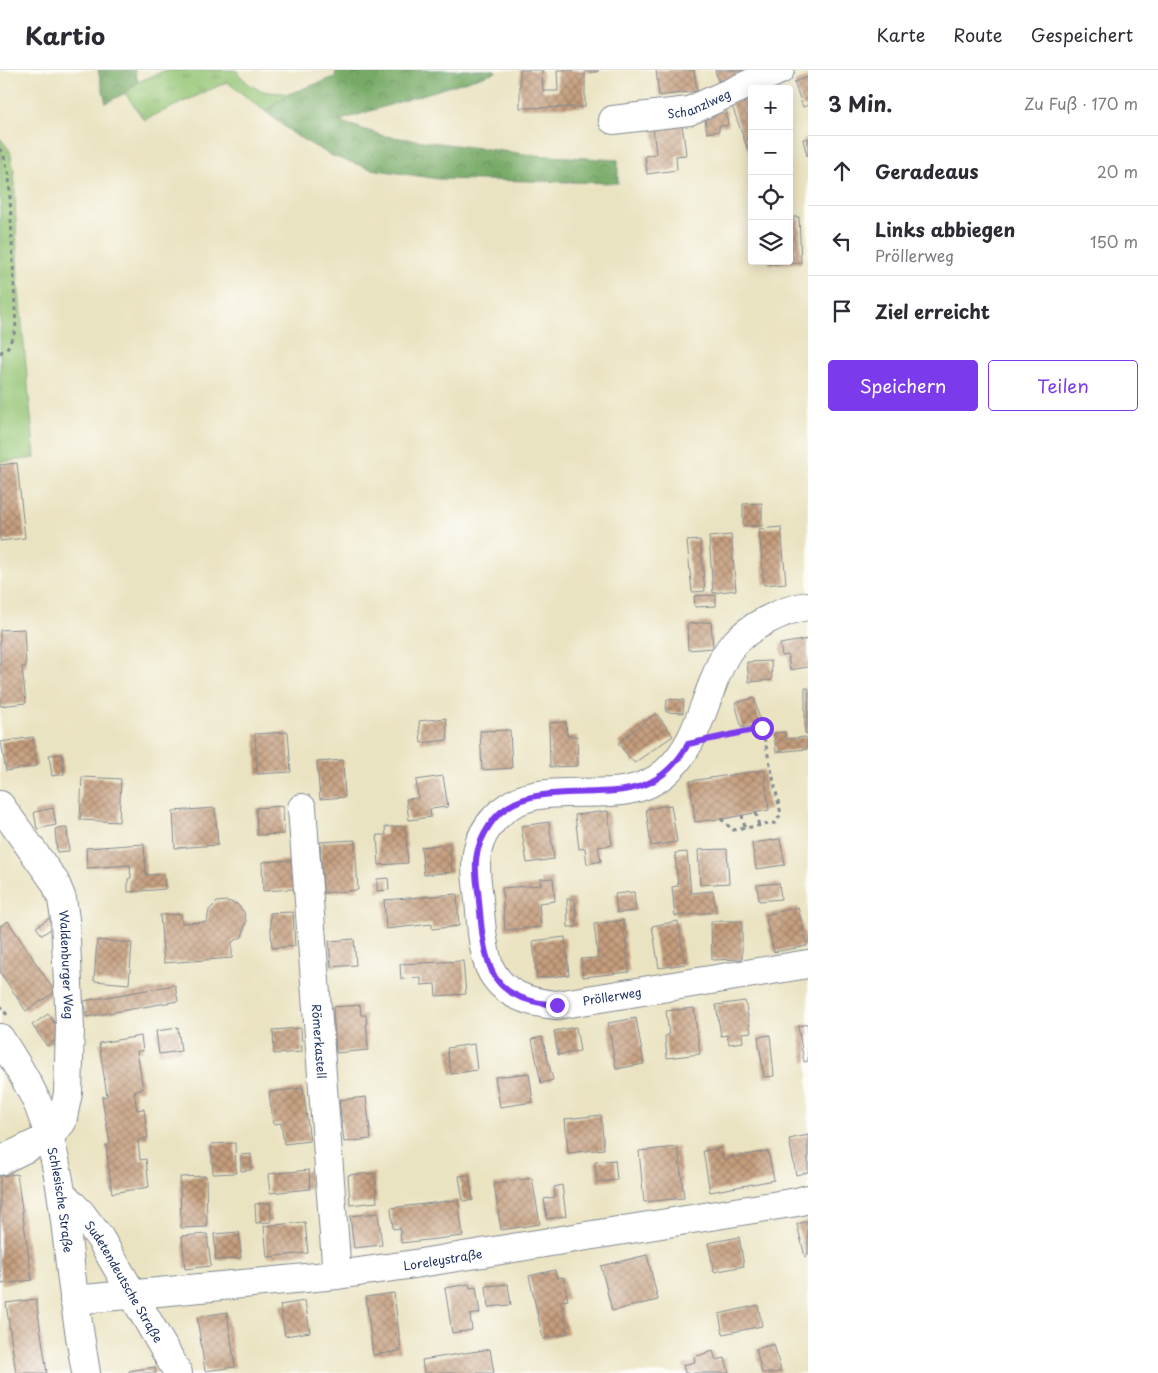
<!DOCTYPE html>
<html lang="de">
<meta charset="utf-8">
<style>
:root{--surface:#fff;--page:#f2f2f3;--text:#2b2b33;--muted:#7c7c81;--line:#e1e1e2;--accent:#7c3aed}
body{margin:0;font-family:"Playpen Sans",sans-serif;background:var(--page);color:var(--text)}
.controls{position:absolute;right:15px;top:15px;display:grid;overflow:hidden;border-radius:5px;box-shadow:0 2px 12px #0003}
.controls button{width:45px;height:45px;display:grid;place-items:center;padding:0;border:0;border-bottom:1px solid var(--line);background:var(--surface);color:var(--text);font:25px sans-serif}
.stop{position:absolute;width:15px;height:15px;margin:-11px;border:4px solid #7c3aed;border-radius:50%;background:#fff}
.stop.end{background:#7c3aed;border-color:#fff;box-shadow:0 1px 5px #0008}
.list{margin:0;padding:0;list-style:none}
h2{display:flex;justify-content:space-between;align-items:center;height:65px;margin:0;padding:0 20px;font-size:21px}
h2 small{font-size:16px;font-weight:400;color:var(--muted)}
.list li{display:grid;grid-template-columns:32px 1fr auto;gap:15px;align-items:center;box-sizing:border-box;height:70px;padding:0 20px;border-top:1px solid var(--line)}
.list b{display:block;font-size:19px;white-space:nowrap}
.list p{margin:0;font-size:16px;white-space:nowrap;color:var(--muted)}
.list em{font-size:16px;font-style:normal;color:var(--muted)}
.actions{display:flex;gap:10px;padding:15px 20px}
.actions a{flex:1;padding:11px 0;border:1px solid var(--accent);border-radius:5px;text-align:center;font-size:18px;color:var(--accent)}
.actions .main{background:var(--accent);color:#fff}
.icon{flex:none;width:28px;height:28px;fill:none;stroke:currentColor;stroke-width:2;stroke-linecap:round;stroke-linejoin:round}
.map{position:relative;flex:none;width:808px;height:1303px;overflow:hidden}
header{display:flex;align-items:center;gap:30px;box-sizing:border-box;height:70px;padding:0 25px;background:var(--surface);border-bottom:1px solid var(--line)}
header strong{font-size:24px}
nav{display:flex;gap:28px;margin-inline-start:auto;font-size:18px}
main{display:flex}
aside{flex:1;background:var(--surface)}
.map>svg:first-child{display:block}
.grass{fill:url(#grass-tufts);stroke:#587a6a}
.forest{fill:url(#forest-crowns);stroke:#496c62}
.green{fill:#94c575;stroke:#587a6a}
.building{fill:url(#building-cross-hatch)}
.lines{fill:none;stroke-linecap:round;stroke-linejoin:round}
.minor-casing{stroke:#828990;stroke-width:30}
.path{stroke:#828990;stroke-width:3;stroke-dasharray:4 4;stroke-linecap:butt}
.minor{stroke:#fff;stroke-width:28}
.route{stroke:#7c3aed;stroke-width:6}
.labels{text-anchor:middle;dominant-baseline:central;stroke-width:4.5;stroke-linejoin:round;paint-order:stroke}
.street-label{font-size:12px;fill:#1b2f5e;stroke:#fdfcf7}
</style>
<header>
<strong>Kartio</strong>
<nav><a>Karte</a><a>Route</a><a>Gespeichert</a></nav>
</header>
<main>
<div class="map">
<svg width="808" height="1303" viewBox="0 0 808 1303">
<defs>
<pattern id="grass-tufts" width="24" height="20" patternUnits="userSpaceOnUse" patternTransform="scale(1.25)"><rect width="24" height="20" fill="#94c575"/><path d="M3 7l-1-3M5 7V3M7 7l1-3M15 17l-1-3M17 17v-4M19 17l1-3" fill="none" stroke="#78a063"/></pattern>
<pattern id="forest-crowns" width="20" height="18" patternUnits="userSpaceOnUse" patternTransform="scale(1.25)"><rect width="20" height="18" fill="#7a6"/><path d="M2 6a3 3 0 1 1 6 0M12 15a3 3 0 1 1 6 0" fill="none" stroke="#618b57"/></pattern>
<pattern id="building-cross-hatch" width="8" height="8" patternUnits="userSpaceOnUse" patternTransform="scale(1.25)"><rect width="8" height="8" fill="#c59d7c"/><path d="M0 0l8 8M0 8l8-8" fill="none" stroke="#9f8069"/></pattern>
</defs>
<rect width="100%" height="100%" fill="#fdfcf7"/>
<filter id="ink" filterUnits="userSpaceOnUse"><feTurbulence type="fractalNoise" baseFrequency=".02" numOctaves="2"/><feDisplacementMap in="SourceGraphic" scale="10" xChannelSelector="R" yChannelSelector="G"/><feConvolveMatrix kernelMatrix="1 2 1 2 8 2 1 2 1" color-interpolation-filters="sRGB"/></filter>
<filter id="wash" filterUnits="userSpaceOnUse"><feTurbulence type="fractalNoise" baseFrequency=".0096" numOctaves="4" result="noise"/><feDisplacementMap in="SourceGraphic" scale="20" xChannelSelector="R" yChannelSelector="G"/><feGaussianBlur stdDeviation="1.12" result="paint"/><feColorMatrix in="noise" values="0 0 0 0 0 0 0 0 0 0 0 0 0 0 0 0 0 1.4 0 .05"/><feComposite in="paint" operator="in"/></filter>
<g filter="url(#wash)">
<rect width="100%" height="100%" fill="#eae3c1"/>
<path class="grass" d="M166,0H236C242,9 253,19 264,21C272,23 280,22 288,24L265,41L227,12L144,50L125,23L138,12Z"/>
<path class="forest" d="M98,0H135L138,12L125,23L106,33Z
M336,0H495L496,2L338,51L384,66L533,85L618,90V113L439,109L371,99L332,86L295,65L265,41L288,24L335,7Z"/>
<path class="green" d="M0,68L10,81L14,101L18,213L35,388L0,392Z"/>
<g id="blocks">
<path class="building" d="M520,0H542L543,21H558L557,0H598V2H585V37L520,38Z
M656,0H694L697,21L659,26Z
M715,0H746L747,4L719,13Z
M808,7V35L803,37L794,12Z
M752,25V78L748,80L731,33Z
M726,40L728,55L719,56V61L707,63L704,43Z
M682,53L686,85L676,86L677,100L647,104L645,86L656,84L653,57Z
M808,68V86H807L803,69Z
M789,147H799L801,193L769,194V191H789Z
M17,393L25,468L0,471V395Z
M762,433V456H743V434Z
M781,457L786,513L764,515L759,459Z
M731,465L736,520L713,523L709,467Z
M700,470L705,521L692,522L687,471Z
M716,525V536L695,537L694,526Z
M711,552L713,578L688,580L687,554Z
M24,559L26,597H22L26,633L0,636V560Z
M808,569V597L790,600L788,585L782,586L780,574Z
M771,591L772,610L749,612L747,592Z
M805,618H808V663H805Z
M754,628L761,654L742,658L735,633Z
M667,629L684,630L683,643L666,642Z
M656,643L673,666L634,693L618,673Z
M446,648L448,670L421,673L419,651Z
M566,652L567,666H577L578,696L550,697L549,653Z
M510,660L512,698L482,700L480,661Z
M288,662L291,702L257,704L255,664Z
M785,662L786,669L806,667L807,679L776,682L774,663Z
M33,667L37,696L6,701L1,672Z
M62,684L64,704L52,706L49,685Z
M343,690L345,727L320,729L317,692Z
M764,700L769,740L728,748L695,752L690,711Z
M443,706L448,737L430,739L431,747L409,750L406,729L418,728L416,710Z
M82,707L121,709L119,752L80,750Z
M671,735L677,772L651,776L646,739Z
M283,736L284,764L257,765L256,738Z
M53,738L56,755L37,759L34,742Z
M215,738L218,775L175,778L173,741Z
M608,741L612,775L598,777L601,791L587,794L585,778L579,779L575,745Z
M549,752L554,789L527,793L521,756Z
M405,756L408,793L379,795L377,765H386L385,757Z
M67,758L69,781L57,782L55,759Z
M780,769L785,795L756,799L752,773Z
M355,770L358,820L323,823L320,772Z
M144,774L146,805L164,804L165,819L128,822V809L131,808L130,795L87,798L86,778Z
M449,774L452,802L424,805L421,777Z
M727,779L729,813L700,815L698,780Z
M687,782L691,823L713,821L716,842L675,846L672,817L678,816L675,783Z
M293,790L294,819L263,821L262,792Z
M388,808L389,820L377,821V809Z
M553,808L555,831L539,833L541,857L505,860L502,818L541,815L540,809Z
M779,813L781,829L759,831L757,815Z
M634,822L636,841L617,843L615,824Z
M457,824L459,856L432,859V854L386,859L384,830Z
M567,829H575L577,857H568Z
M227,831L237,834L244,842L246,852L242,867L232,872V888L164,893L160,845L181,844L182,853L207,852L209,840L217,832Z
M798,837L807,876L774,882L765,845Z
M293,842L295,876L272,878L270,843Z
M53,846L58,854L42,865L36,857Z
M623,850L629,902L583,907L581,889L598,888L594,854Z
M8,851L55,922L26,941L0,902V856Z
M678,851L685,894L659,898L652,856Z
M711,851H742V889L712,890Z
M565,867L569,905L537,908L533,871Z
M354,869L356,895L331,897L329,871Z
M97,870L132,873L129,914L94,911Z
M463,891L466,924L436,926L435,914L421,915V908L401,909L400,894Z
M175,915L178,931L86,947L84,931Z
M745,931L751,962L742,963L743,972L729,974L727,965L721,966L716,935Z
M360,935L361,945H366L368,980L336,983L333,937Z
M694,938L700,984L667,988L665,966L669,965L666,941Z
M48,944L63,964L47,976L32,955Z
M636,948L644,994L616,999L608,953Z
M808,954V991L804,992L798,956Z
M576,957L580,981L558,985L554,961Z
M178,958L181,981L159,984L156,961Z
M301,958L302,982L274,984L273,960Z
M770,965L774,1006L764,1007L758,967Z
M141,966L143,981H137L143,1019L134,1022L137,1040L144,1039L148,1068L138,1070L140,1090L146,1089L149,1117L112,1123L106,1075H110L102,1027L107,1026L99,973Z
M542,967L553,1010L541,1013L532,969Z
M474,974L477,1000L451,1004L447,978Z
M529,1003L533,1032L500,1037L495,1007Z
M303,1018L310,1071L284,1074L281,1053L273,1054L269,1022Z
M366,1027L371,1069L344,1072L339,1030Z
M601,1045L604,1079L568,1083L565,1049Z
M808,1065V1102L796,1105L789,1069Z
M235,1073L236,1103L213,1104L211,1074Z
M678,1077L684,1128L644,1132L639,1081Z
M721,1078L723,1089L768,1081L774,1110L710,1122L703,1081Z
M251,1084V1100L241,1101V1085Z
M615,1090L617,1110L597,1112L595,1092Z
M309,1100L310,1119L270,1123L268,1104Z
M375,1103L377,1132L350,1135L348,1105Z
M17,1104L32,1210L2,1214L0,1198V1106Z
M469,1105L473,1130L463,1131L459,1106Z
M206,1106L207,1157L181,1158L180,1107Z
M532,1108L540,1154L501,1160L494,1114Z
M562,1115L566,1146L547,1149L544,1129L555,1127L554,1117Z
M458,1130L463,1166L401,1173L400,1158L393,1159L391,1138Z
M270,1133L271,1152L256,1153L255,1134Z
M378,1143L382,1175L354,1178L350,1146Z
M808,1151V1186L805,1187L797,1154Z
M305,1152L308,1183L267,1187L264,1156Z
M239,1162L241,1188L216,1190L214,1164Z
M207,1164L211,1196L185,1199L182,1166Z
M739,1167L744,1196L714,1202L708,1173Z
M647,1185L658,1230L612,1241L601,1196Z
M555,1200L557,1208L563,1207L568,1230L561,1231L568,1263L543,1269L529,1206Z
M469,1214L470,1218L476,1217L480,1243L470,1245L472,1260L452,1263L445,1218Z
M508,1214L511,1235L488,1237L486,1216Z
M394,1223L401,1281L373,1285L366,1227Z
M36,1229L47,1303H16L6,1233Z
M305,1231L310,1262L285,1266L280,1235Z
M758,1235L762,1256L723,1264L719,1244Z
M227,1242L235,1297L205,1301L197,1247Z
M774,1274L781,1301L775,1303H762L756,1279Z
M490,1279L494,1303H424L422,1290Z
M713,1281L716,1290L725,1288L729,1303H685L683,1295L695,1292L694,1287Z
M155,1297L156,1303H129V1301Z"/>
</g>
</g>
<g filter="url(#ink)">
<use href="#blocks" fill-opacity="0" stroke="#828990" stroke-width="1"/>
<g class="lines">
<defs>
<g id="minor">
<path id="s1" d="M613,50L689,41L780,0"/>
<path id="s2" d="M808,536C793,538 778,544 765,551C753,557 742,565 732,576C723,586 717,603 712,616C700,647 692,679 666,702C619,745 540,699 496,747C474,770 474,792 478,821C481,845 481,873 489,896C501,924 528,933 557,935L808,894"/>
<path id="s3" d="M0,735L55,812L62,829L65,849L70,958L68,1023L62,1052L49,1067L0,1091"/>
<path id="s4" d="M302,738L337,1205"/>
<path id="s5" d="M0,968C14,990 29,1013 39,1037C59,1087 64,1141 70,1194C74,1230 80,1267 86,1303"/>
<path id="s6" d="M62,1124L81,1143L100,1168L178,1303"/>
<path id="s7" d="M74,1230L337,1205L408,1195L797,1132L808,1129"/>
</g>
</defs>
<use href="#minor" class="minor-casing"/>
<path class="path" d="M0,79L3,83L9,105L16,259L8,277L0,283
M717,668L762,658L781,744L775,753L733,760L721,749
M756,743L759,756
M742,745L745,758
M0,935L7,945"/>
<use href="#minor" class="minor"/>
</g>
</g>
<g class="lines" filter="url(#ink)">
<path class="route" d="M557,935C531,933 501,926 491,899C481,874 481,847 478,821C474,794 474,779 489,756C521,705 596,733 644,715C663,708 679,691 688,674L762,658"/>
</g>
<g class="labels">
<g class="street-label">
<text stroke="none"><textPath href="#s1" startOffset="88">Schanzlweg</textPath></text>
<text stroke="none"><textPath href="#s3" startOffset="179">Waldenburger Weg</textPath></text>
<text stroke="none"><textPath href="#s2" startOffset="706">Pröllerweg</textPath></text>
<text stroke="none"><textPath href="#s4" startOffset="234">Römerkastell</textPath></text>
<text stroke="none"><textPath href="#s5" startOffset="175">Schlesische Straße</textPath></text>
<text stroke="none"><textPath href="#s7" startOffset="371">Loreleystraße</textPath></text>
<text stroke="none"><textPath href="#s6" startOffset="108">Sudetendeutsche Straße</textPath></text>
</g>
</g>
</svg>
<div class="controls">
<button>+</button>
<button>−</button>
<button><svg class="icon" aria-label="locate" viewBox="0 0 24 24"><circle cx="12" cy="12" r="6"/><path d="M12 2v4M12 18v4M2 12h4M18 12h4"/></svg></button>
<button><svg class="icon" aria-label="layers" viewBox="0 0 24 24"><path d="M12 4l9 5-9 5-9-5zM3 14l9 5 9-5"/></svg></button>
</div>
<div class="stop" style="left:762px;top:658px"></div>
<div class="stop end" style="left:557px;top:935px"></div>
</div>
<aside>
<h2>3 Min.<small>Zu Fuß · 170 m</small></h2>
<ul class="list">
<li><svg class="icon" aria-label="ahead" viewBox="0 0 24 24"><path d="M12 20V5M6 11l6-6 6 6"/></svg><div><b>Geradeaus</b></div><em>20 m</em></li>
<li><svg class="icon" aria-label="left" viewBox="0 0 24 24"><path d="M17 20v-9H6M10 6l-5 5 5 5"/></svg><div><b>Links abbiegen</b><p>Pröllerweg</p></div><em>150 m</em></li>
<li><svg class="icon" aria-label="arrive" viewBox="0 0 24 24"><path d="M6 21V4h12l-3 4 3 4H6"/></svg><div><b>Ziel erreicht</b></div></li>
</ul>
<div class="actions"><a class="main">Speichern</a><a>Teilen</a></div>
</aside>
</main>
